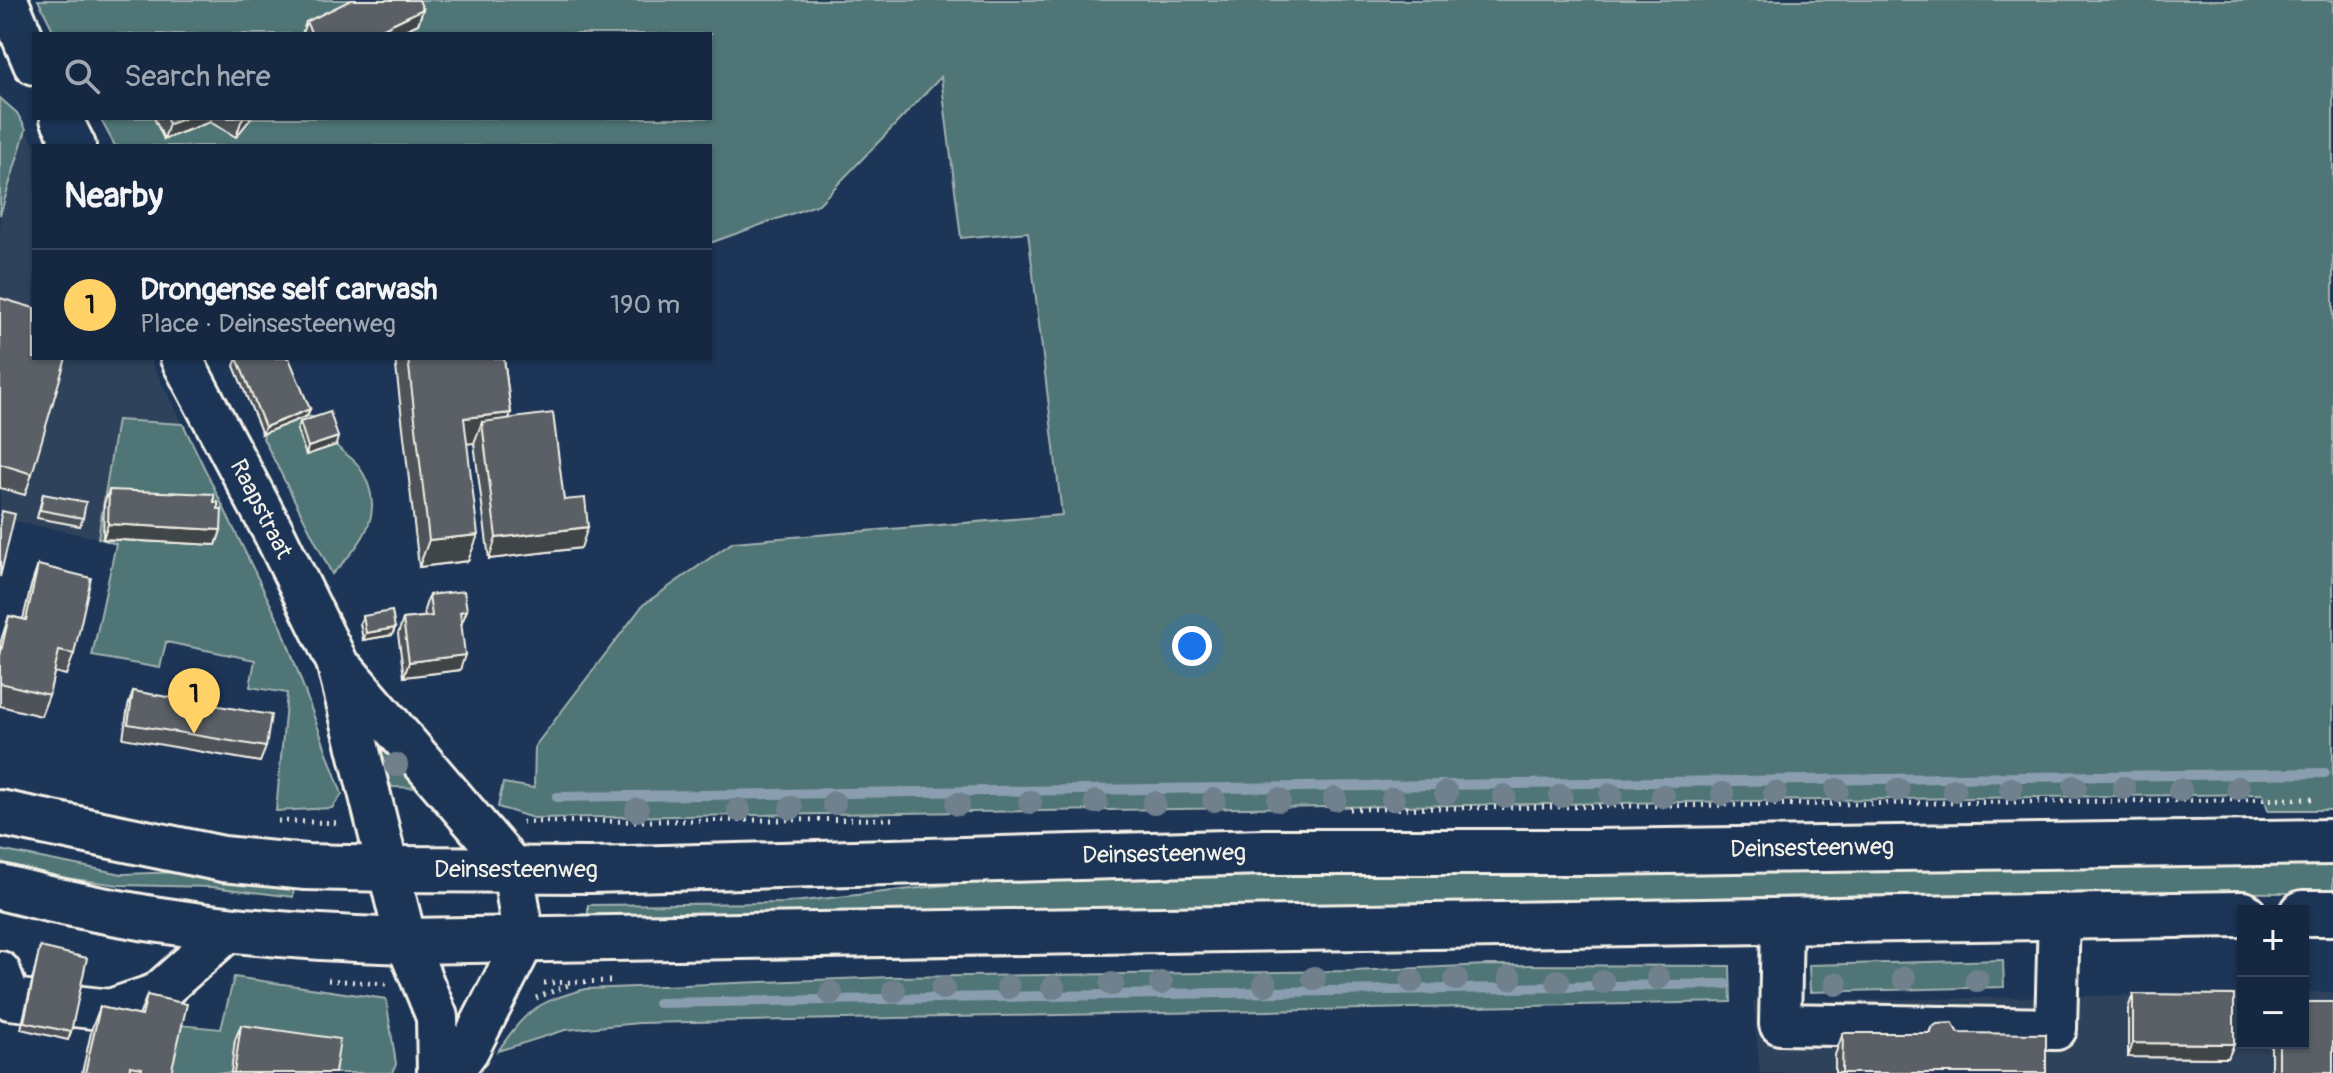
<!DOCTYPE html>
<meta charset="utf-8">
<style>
:root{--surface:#162841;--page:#23344c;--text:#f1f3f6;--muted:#9ea6b1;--line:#35445a;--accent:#ffd166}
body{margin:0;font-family:Pangolin,sans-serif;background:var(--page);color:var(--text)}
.controls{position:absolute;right:24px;bottom:24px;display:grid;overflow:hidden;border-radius:0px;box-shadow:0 2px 6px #0004}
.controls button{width:72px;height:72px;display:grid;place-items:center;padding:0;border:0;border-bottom:2px solid var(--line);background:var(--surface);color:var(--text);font:40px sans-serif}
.you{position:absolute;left:1192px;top:646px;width:28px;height:28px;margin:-20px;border:6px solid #fff;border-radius:50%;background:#1a73e8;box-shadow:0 0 0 12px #1a73e833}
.badge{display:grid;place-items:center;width:52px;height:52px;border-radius:50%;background:var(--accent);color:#111;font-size:26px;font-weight:700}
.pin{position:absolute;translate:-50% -66px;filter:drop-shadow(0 2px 4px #0008)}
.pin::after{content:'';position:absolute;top:42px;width:28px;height:24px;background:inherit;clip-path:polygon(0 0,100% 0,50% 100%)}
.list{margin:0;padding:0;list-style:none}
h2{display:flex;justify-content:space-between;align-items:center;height:104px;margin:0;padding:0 32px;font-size:34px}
h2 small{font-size:26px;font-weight:400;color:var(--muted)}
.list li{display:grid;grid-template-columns:52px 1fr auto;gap:24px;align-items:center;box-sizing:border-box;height:112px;padding:0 32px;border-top:2px solid var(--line)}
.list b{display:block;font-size:30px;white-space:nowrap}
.list p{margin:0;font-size:26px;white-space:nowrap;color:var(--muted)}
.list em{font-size:26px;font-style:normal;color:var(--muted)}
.icon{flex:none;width:44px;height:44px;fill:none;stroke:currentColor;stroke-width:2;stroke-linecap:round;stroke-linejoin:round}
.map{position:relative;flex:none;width:2333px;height:1073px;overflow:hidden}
.search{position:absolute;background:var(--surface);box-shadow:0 2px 6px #0004;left:32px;top:32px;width:680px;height:88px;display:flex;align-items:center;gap:20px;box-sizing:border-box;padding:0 28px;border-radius:0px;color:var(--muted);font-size:30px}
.panel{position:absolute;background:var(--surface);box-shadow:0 2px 6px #0004;left:32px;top:144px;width:680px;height:216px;border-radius:0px}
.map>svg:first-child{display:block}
.built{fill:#2f425c}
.green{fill:#507476;stroke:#a2b2af;stroke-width:2}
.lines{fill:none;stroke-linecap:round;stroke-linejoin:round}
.stream{stroke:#8a9eb0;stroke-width:10}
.minor-casing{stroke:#f4f1e8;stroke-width:46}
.highway-casing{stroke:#f4f1e8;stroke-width:50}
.path{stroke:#f4f1e8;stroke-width:5;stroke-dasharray:2 6;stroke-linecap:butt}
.minor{stroke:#1d3557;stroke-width:40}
.highway{stroke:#1d3557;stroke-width:44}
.tree{fill:#6f818d}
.wall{fill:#4d5358;stroke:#f4f1e8;stroke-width:2}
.shaded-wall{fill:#3f4447;stroke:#f4f1e8;stroke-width:2}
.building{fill:#5a6166;stroke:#f4f1e8;stroke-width:2}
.labels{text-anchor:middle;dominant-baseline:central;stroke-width:6;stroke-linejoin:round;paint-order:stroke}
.street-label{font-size:24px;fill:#f4f1e8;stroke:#1d3557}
</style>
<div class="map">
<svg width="2333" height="1073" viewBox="0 0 2333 1073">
<rect width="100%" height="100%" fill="#1d3557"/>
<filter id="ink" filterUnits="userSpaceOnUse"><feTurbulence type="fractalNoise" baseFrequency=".0125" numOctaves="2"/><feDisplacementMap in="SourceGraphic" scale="16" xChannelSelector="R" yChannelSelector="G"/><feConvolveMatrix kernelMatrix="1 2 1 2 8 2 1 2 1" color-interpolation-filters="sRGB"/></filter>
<g filter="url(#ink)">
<path class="built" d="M26,129L35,146L34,358H149L183,424L117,420L98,538L0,518V216Z
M2303,992H2333V1073H1760L1753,1002L2243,993V1043H2303Z"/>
<path class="green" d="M38,0H375L307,34H55Z
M406,0H2333V810H2268L2263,794L533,818L498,807L503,783L534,788L535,746L643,605L733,542L1062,515L1028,232L961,238L941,77L819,204L710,243V146H115L100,118H154L164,139L210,122L236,136L251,118H710V34H396Z
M0,98L17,113L26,129L0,215Z
M307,416L328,420C330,427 332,437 335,444C341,452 352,457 358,465C389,510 364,543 332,574L263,438L265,433Z
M117,420L183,424L282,628L342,794L332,808L276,811L287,693L250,687L255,660L166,642L160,668L92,656L116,544L98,538Z
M367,706L421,788L392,787L380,766Z
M0,850L122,874L183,872L294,885L293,897L212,887L119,885L65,878L0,862Z
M2333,859V893C1751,891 1170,912 588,915V905L784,903L992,880Z
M2003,960L2004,987L1810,992L1809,965Z
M1487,965L1730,966L1731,1002L639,1023L565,1030L498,1051C527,1009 536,1003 585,989L890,977L1352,971Z
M234,977L386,999L396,1064L393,1073H332L235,1040L231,1073H168L179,1025L221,1029Z"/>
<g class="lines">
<path class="stream" d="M557,797L2325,773
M658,1003L1726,984"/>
<defs>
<path id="minor" d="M7,0L34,64
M61,118L75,146
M181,358L274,533L337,662L406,941L437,1017L438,1073
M345,671L513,868L524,941L468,1050L451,1073
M1782,921L1780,1024L2056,1029L2059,914
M0,972L10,999L110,1010L157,994L228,931"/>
<path id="highway" d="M0,813L223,859L306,867L391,869L590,870L1265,852H1595L2333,842
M0,887C137,923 265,937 406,941L2243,914
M2303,913H2333"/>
</defs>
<use href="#minor" class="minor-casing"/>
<use href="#highway" class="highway-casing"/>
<path class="path" d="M1350,809L2312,799
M278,821L340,823
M522,822L892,819
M328,980L386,984
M544,983L610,981
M536,998L571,984"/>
<use href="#minor" class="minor"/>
<use href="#highway" class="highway"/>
</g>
<g class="tree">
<circle cx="396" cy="765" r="12"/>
<circle cx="2075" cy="787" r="12"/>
<circle cx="2124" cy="788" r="12"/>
<circle cx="2238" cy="788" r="12"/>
<circle cx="2011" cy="789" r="12"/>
<circle cx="1837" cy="790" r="12"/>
<circle cx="1898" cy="790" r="12"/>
<circle cx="1954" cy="790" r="12"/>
<circle cx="2180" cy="790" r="12"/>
<circle cx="1446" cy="793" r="12"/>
<circle cx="1775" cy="793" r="12"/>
<circle cx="1723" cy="794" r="12"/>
<circle cx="1611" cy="795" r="12"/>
<circle cx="1504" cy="796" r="12"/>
<circle cx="1561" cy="796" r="12"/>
<circle cx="1663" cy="796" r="12"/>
<circle cx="1335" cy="799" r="12"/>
<circle cx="1393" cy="799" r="12"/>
<circle cx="1214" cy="800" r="12"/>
<circle cx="1279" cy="800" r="12"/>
<circle cx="1030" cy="802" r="12"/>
<circle cx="1096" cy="802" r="12"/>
<circle cx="834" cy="803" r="12"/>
<circle cx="1154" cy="803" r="12"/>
<circle cx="958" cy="804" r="12"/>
<circle cx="791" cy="808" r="12"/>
<circle cx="637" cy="810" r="12"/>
<circle cx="739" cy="810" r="12"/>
<circle cx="1314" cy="978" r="12"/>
<circle cx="1510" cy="978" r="12"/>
<circle cx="1658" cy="978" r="12"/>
<circle cx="1904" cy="978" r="12"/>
<circle cx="1456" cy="979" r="12"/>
<circle cx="1977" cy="980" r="12"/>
<circle cx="1412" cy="981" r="12"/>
<circle cx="1558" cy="981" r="12"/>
<circle cx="1603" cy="982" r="12"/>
<circle cx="1161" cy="983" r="12"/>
<circle cx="1112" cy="984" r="12"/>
<circle cx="1265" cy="984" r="12"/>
<circle cx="1836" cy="984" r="12"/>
<circle cx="1008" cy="987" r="12"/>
<circle cx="1053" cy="987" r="12"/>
<circle cx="943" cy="988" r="12"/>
<circle cx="894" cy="991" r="12"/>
<circle cx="831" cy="993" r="12"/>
</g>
<path class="wall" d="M423,9L418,24L396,34H302L306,22Z
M154,118H251L236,137L210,122L164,139Z
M0,298L32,474L25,495L0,488Z
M237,358L310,409L307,416L262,434L234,366Z
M395,358H504L511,413L508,419L564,500L581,548L489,559L474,443H467L468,561L419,567Z
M300,422L336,445L306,455L297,430Z
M109,490L214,502L218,509L221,530L216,545L103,539L104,504Z
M43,494L83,518L80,526L37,518Z
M38,565L74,654L66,675L54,672L49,695L41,716L0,706V644L2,637L9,616L23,619L31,586Z
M429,595L467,610L461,625L460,670L404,677L398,634L403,619L425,617L424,610Z
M363,616L395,628L392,635L363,640L360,623Z
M133,691L266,747L260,762L123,738L128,706Z
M40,947L71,1032L68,1040L21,1029Z
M2133,994L2234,1044L2228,1058L2128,1057V1009Z
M147,995L171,1073H82L92,1028L100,1007L139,1016Z
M241,1025L335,1073H231L235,1040Z
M1931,1028L1958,1033L2046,1073H1835V1055L1843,1033H1929Z
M2271,1043H2303L2333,1073H2271Z"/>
<path class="shaded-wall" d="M423,9L418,24L396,34H371Z
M186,118H211L210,122L164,139L169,124Z
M244,118H251L236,137L241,122Z
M310,409L307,416L262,434L265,427Z
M511,413L501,440L482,422L474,443L455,445L464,418Z
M338,437L336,445L306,455L308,447Z
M108,524L221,530L216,545L103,539Z
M588,527L581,548L489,559L496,538Z
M478,535L468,561L419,567L429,540Z
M467,610L461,625L460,612Z
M395,628L392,635L363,640L366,633Z
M465,655L460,670L404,677L409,662Z
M2133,1043L2234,1044L2228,1058L2128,1057Z"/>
<path class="building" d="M351,0H419L423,9L371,34H312L306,22Z
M166,118H186L169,124Z
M0,298L34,308V358H66L32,474L0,464Z
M237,358H289L310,409L265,427Z
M408,358H504L511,413L464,418L478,535L429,540Z
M330,412L338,437L308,447L300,422Z
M553,413L564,500L585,498L588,527L496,538L482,422Z
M109,490L214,494V502H218V509H222L221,530L108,524Z
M43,494L86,502L83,518L40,510Z
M2,511L15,514L0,577V520Z
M38,565L91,578L74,654L59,651L49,695L0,683V656L9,616L26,620Z
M464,591L467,610L460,612L465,655L409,662L403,619L432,616L429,595Z
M392,611L395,628L366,633L363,616Z
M133,691L271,715L266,747L128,724Z
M40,947L87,958L71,1032L24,1022Z
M2133,994L2234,995V1044L2133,1043Z
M147,995L187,1004L171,1073H141L142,1068L130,1066L129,1073H85L100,1007L142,1016Z
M2303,1002H2333V1073H2279V1043H2303Z
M1952,1023L1958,1033L2046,1034V1073H1842L1843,1033H1931V1028L1937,1024Z
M241,1025L340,1039L335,1073H234Z"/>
</g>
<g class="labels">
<g class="street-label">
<text transform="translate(261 509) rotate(63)">Raapstraat</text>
<text transform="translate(1812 848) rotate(-1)">Deinsesteenweg</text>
<text transform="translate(1164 854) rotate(-1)">Deinsesteenweg</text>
<text x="516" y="869">Deinsesteenweg</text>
</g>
</g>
</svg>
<div class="controls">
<button>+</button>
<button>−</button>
</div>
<div class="you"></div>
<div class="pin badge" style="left:194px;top:734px">1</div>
<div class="search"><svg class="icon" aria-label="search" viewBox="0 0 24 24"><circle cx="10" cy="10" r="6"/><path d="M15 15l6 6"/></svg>Search here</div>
<section class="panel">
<h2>Nearby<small></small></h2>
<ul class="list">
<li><span class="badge">1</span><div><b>Drongense self carwash</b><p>Place · Deinsesteenweg</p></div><em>190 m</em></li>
</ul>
</section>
</div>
